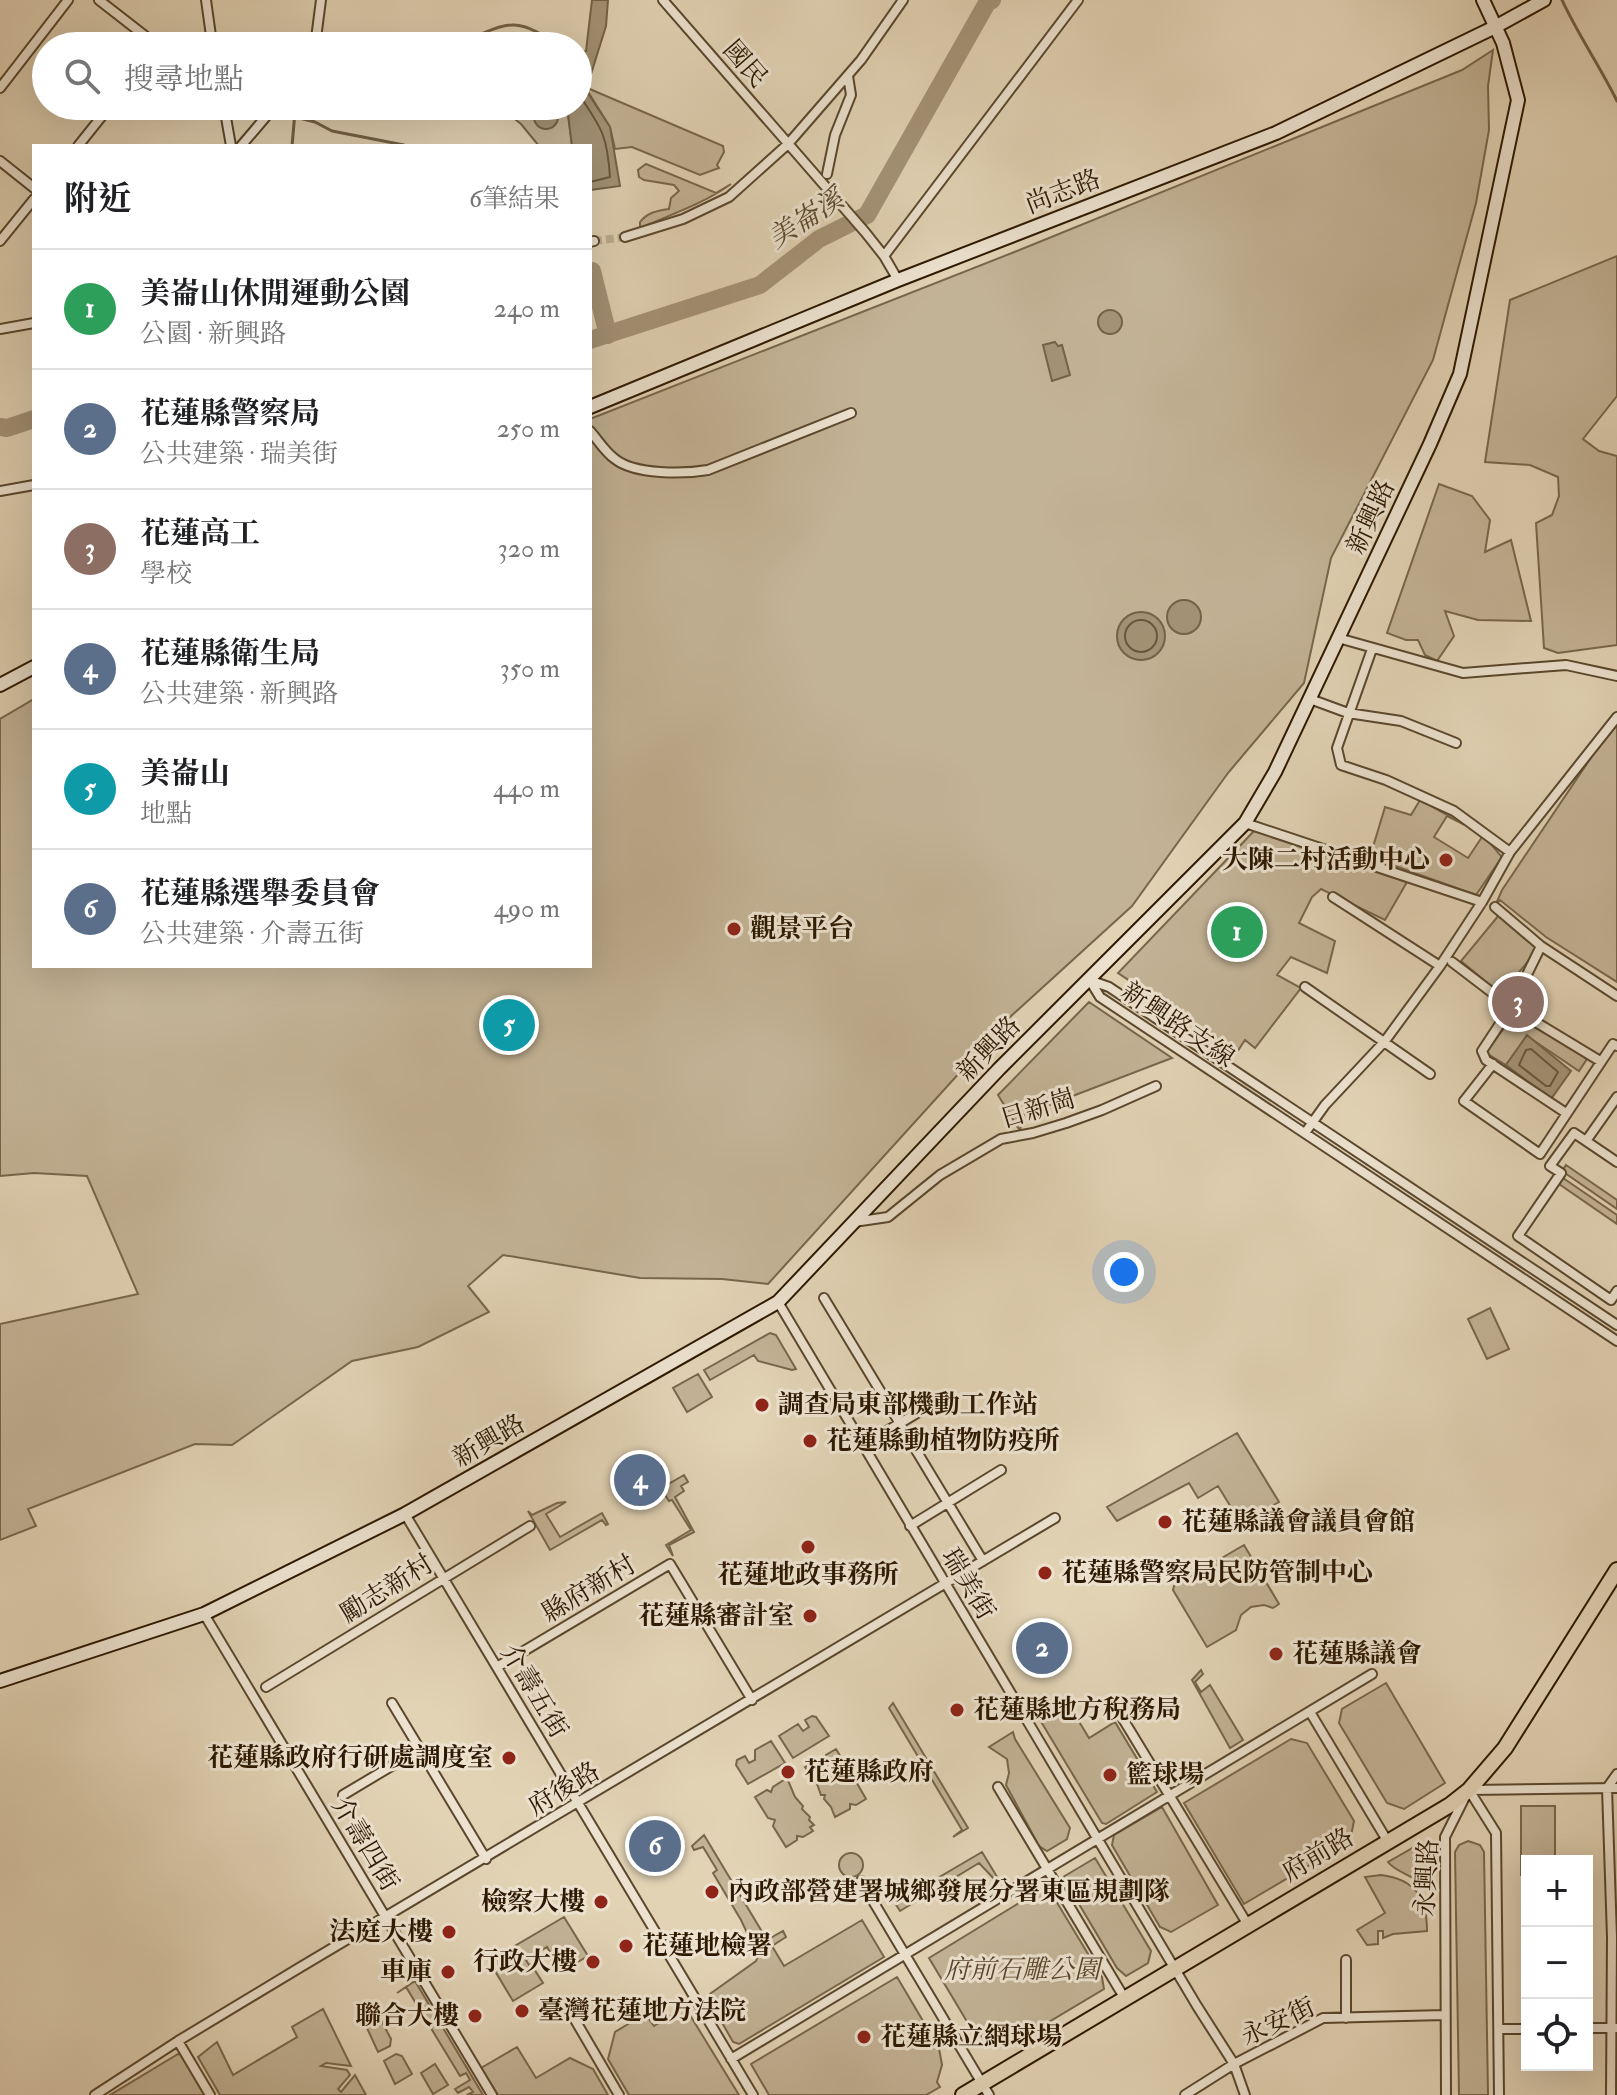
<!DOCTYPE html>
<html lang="zh-TW">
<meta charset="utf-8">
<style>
:root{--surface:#fff;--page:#f6f6f6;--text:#202124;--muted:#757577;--line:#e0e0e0;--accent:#7c3aed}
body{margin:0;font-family:"IM FELL Double Pica","Noto Serif TC",serif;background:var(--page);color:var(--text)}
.controls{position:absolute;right:24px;bottom:24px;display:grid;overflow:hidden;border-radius:0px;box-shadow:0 8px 32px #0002}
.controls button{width:72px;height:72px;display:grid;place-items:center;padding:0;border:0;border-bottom:2px solid var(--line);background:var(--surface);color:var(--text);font:40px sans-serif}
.you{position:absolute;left:1124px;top:1272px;width:28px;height:28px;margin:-20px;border:6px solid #fff;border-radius:50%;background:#1a73e8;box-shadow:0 0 0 12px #1a73e833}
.badge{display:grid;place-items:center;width:52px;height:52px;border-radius:50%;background:var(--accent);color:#fff;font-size:26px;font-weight:700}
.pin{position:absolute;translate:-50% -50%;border:4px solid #fff;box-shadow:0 2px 8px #0006}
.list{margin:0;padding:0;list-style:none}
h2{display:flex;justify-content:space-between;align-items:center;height:104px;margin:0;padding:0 32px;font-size:34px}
h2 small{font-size:26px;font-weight:400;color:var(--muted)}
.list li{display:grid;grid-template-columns:52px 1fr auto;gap:24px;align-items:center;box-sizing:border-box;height:120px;padding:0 32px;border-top:2px solid var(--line)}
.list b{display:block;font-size:30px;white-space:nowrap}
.list p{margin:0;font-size:26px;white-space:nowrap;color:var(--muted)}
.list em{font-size:26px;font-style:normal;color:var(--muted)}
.icon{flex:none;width:44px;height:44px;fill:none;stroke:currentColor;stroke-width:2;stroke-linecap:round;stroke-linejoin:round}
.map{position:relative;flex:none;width:1617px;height:2095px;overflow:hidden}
.search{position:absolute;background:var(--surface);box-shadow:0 8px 32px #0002;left:32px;top:32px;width:560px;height:88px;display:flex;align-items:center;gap:20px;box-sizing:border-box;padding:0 28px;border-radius:44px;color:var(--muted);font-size:30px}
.panel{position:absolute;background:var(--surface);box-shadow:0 8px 32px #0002;left:32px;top:144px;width:560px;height:824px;border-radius:0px}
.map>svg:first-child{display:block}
.green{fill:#c3b396;stroke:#78664b;stroke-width:2}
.water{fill:#a49377;stroke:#746247;stroke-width:2}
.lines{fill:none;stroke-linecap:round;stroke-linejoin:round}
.shore{stroke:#68563c;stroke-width:2}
.stream{stroke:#746247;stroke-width:3}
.river{stroke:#a49377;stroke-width:18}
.street-tunnel{stroke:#beae91;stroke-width:8;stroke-dasharray:8 4;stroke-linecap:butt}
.street-casing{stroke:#5a472d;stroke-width:12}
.secondary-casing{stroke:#2d1800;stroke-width:16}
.primary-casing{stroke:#2d1800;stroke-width:18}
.street{stroke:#ece2cf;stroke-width:8}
.secondary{stroke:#ece2cf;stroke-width:12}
.primary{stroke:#e2d3b5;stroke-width:14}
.poi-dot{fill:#8f2418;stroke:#ece2cf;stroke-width:3}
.labels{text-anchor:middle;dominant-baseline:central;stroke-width:6;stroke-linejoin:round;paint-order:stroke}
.street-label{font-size:26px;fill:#2d1800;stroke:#ece2cf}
.poi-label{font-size:26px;font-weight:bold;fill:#2d1800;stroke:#ece2cf;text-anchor:start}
.park-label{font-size:26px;font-style:italic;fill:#5a462d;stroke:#ece2cf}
.water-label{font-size:28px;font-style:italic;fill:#5d4930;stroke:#ece2cf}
</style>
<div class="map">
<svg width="1617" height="2095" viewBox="0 0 1617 2095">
<rect width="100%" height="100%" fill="#e2d3b5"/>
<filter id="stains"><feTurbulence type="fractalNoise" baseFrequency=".0025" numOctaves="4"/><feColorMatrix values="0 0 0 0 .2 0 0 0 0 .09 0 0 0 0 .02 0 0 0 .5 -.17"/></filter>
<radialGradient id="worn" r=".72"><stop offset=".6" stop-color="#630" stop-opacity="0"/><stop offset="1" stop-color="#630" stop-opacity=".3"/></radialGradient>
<path class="green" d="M1493,50L1488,86L1489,130L1476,203L1433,360L1331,558L1304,683L1228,773L1132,906L1010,1017L768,1284L722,1279L640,1278L503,1255L468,1286L489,1312L418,1347L352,1361L232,1445L195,1444L28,1509L36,1526L0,1540V1324L138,1294L87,1176L34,1173L0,1176V719L34,699V966H590V419L1017,251L1462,70Z
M585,87L723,146L724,152L717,165L719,168L700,175L632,147L615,149L610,127Z
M498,106H567L572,146H539L521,124Z
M646,164L716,193L731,184C703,204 672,214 640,228V222C648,212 657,211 669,209L671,198L679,191L674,185L644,180L639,177L638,170Z
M1617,256V396L1583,439L1599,451L1617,456V645L1558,653L1544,648L1536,523L1552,515L1559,496L1558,477L1530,465L1485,462L1510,300Z
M1439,484L1472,496L1490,520L1485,552L1511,540L1531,621L1478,620L1445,611L1454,636L1437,661L1425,655L1418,640H1406L1387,633Z
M1617,719V982L1546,937L1500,900L1496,904L1502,890Z
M1420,800L1465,825L1447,816L1434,837L1468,858L1482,837L1471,828L1483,835L1502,857L1476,895L1370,857L1385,807L1411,815Z
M1255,830L1407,882L1385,920L1321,889L1312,897L1299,923L1335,941L1327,973L1291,957L1277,975L1301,988L1255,1048L1245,1040L1237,1052L1118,973Z
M1499,915L1539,948L1501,994L1461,961Z
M1089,1002L1172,1058L1023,1115L1020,1131L998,1095Z
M1518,1012L1587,1059L1579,1071L1527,1036L1506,1065L1486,1053L1507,1024L1510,1025Z
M1566,1165L1617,1200V1209L1562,1171Z
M1563,1178L1617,1215V1224L1559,1184Z
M1490,1308L1509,1349L1487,1359L1468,1319Z
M770,1333L776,1335L796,1369L792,1370L758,1361L754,1355L710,1380L704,1370Z
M698,1374L712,1397L687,1412L673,1388Z
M1237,1433L1279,1502L1256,1515L1260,1522L1245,1530L1218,1486L1198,1498L1189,1483L1117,1521L1107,1507Z
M684,1475L688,1482L681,1486L684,1491L675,1497L694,1532L669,1545L673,1556L666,1545L691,1530L672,1500L669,1501L663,1492L646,1501L644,1498Z
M566,1502L546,1514L560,1537L602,1513L608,1524L606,1525L602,1520L550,1550L528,1511L532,1515L557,1503Z
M1244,1545L1279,1604L1273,1608L1264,1605L1251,1607L1241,1615L1236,1630L1207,1647L1173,1590L1174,1586Z
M1201,1670L1203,1674L1195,1682L1201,1692L1210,1685L1243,1740L1230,1748L1192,1680Z
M1386,1683L1445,1783L1404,1809L1387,1803L1339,1723L1342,1709Z
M893,1703L968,1828L953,1837L962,1830L889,1708Z
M1066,1708L1072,1710L1089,1738L1115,1722L1157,1792L1106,1824L1102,1823L1040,1720Z
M812,1716L816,1717L829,1736L793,1758L779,1736L798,1724L803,1731L809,1727L805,1720Z
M1013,1732L1015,1739L1070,1828L1067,1839L1047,1851L1039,1846L1006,1785L1009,1773L1007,1759L989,1747Z
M1291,1739L1307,1743L1354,1821L1350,1841L1244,1904L1184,1803Z
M771,1741L785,1763L748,1784L736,1765L737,1760L745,1756L749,1763L755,1760V1750Z
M836,1749L849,1770L847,1776L854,1778L866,1799L856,1805L850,1804V1809L835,1817L831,1807L824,1799L825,1795H821L817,1784L805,1767L820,1759L824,1760L826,1755Z
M787,1778L795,1797L803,1806L802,1809L810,1817L809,1820L814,1825L810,1827L813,1831L803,1837L797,1836V1840L786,1847L773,1826L775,1820L768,1818L755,1797L767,1790L771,1792L773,1787Z
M1521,1806H1555V1861H1527V1875H1521Z
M1162,1807L1218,1905L1171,1932L1160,1927L1112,1845L1114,1835Z
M704,1835L767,1940L783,1931L786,1937L772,1946L784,1966L862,1920L884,1957L739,2044L733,2042L707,1996L756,1961L758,1956L741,1920L713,1873L717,1870L703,1847L694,1850L692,1846Z
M1468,1841L1480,1845L1484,1852L1488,2095H1459L1455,1852L1459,1845Z
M1416,1846L1426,1853V1883L1422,1885C1413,1875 1395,1872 1388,1862Z
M982,1852L999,1880L997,1882L979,1863L900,1911L895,1903Z
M839 1865a12 12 0 1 1 24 0a12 12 0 1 1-24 0Z
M1095,1858L1151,1951L1148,1963L1126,1976L1117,1968L1063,1877Z
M1381,1875C1416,1879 1427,1899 1427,1931L1393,1934L1383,1938V1931H1378V1944L1367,1945L1357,1930L1385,1913L1365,1877Z
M1047,1886L1102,1977L1104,1989L1022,2038C1001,2046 984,2043 969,2025L929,1958Z
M564,1917L588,1956L559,1973L548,1954L550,1952L547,1947L526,1960L529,1965L531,1964L543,1983L513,2001L489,1961Z
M897,1977L939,2048L942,2065L937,2082L940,2087L926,2095H769L751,2064Z
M415,1981L483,2095H467L473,2092L469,2087L458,2093L455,2089L470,2080L466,2073L460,2076L406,1987L397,1993Z
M685,2007L739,2095H629L608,2059L615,2032L645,2014L654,2026Z
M323,2009L351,2066L326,2063L321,2066L347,2070L350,2075L338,2089L341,2092L355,2075L366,2095H220L198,2057L217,2042L233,2075L297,2037L292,2027Z
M381,2020L391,2039L390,2046L378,2052L367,2028Z
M517,2047L536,2078L570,2058L593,2069L608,2095H498L481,2068Z
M178,2054L183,2055L208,2095H110Z
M396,2054L402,2056L412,2074L395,2084L384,2061Z
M435,2064L448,2085L433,2094L421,2073Z"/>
<path class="water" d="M592,0H608L606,26L586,90L610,127L620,186L590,190V146H572L567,106H578V54L586,51Z
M534 117a12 12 0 1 1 24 0a12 12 0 1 1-24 0Z
M1098 322a12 12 0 1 1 24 0a12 12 0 1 1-24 0Z
M1055,342L1058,346L1062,345L1070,375L1052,381L1043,345Z
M1167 617a17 17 0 1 1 34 0a17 17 0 1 1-34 0Z
M1117 636a24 24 0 1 1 48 0a24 24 0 1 1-48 0Z
M1527,1035L1571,1071L1551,1099L1506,1065Z"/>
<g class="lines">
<path class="shore" d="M578,93C601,128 607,133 610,177L590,182
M1125 636a16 16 0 1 1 32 0a16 16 0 1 1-32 0Z
M1531,1049L1558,1072L1550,1086H1546L1519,1065L1526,1050Z"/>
<path class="stream" d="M1562,0C1578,35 1600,66 1617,101
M458,46C469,39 498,25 512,25C528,24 546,37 558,46
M295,117L315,122L332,131L404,145
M292,146L295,112L300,106"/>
<path class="river" d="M592,271L608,335
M590,340L760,285L819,239L867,215L987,3L992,0
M0,427L7,428L34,419"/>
<path class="street-tunnel" d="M594,241L625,237"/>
<defs>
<path id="street" d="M99,0L158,46
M206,0L212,43
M663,0L865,232L884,256L898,280
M165,46L212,41
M315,46L321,0
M0,88L68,0
M224,106L231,146
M78,146L110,106
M241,146L275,106
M0,161L34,188
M827,174L835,135L851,95L848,76
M625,237L683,219L729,197L788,144L861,60L903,0
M0,241L34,199
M590,242L594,241
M884,256L1078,0
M0,329L34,323
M590,431C598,440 605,452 615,459C635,475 684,474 708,470L851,413
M0,491L34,485
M1338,638L1463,673L1566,665L1617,676
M1372,649L1337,748L1341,765L1386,780L1454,811L1510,852
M1310,699L1348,713L1401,721L1456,743
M1245,823L1482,902
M1333,897L1440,966
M1495,907L1541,946L1617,996
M1541,946L1511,1007L1600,1061
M1452,962L1511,1007L1482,1051L1486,1060L1566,1113
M1089,979L1100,997L1617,1341
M1089,980L1109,987L1617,1325
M1305,987L1430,1074
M1493,1064L1464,1101L1540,1154L1613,1044L1617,1046
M1617,1097L1586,1141L1617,1162
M1305,1133L1325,1105L1385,1041L1440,966L1482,902L1510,852L1617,717
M1586,1141L1574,1133L1550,1166L1561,1173L1518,1236L1611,1300L1617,1291
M854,1222L888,1217L940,1175L1001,1139L1033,1133L1066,1123L1102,1110L1156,1086
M824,1298L983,1561
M778,1302L1197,2006L1234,2064L1245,2095
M862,1446L927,1407
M405,1514L753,2095
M910,1526L1001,1470
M204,1614L492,2095
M497,1667L670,1564L752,1700
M266,1687L530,1526
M392,1703L486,1859
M1310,1712L1388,1842
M1123,1719L1248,1925
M998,1787L1125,1999
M1469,1790L1496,1833L1499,2095
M1470,1790L1617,1788
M343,1795L420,1749
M861,1881L989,2095
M1346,1960V2018
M571,2013L619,2095
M1587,2028H1617
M1499,2029H1527
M178,2041L210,2095
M731,2059L1372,1674
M95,2095L178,2041L299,1968L1055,1518
M1185,2095L1234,2064L1323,2018L1445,2015
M1446,2095L1445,1837L1465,1797
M1611,2095L1612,1937L1607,1788L1617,1774"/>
<path id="secondary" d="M590,407L898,280L1276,133L1495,27L1544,0
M0,685L34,667
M0,1681L204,1614L405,1514L778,1302L999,1069L1245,823L1275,772L1430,444L1460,374L1518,100L1503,43L1483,0"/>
<path id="primary" d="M963,2095L1450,1805L1469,1790L1505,1748L1617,1570"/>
</defs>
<use href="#street" class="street-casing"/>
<use href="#secondary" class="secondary-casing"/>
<use href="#primary" class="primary-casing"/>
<use href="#street" class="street"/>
<use href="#secondary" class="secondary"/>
<use href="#primary" class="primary"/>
</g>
<g class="poi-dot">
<circle cx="1446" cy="860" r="8"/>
<circle cx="734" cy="929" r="8"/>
<circle cx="762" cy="1405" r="8"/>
<circle cx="810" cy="1441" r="8"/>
<circle cx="1165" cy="1522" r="8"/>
<circle cx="808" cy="1547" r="8"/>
<circle cx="1045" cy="1573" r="8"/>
<circle cx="810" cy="1616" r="8"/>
<circle cx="1276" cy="1654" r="8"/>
<circle cx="957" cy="1710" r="8"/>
<circle cx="509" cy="1758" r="8"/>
<circle cx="788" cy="1772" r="8"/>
<circle cx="1110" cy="1775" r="8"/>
<circle cx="712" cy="1892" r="8"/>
<circle cx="601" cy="1902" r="8"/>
<circle cx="449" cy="1932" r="8"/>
<circle cx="626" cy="1946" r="8"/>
<circle cx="593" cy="1962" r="8"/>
<circle cx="448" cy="1972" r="8"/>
<circle cx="522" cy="2011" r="8"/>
<circle cx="475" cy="2016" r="8"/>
<circle cx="864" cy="2037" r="8"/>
</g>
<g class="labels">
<g class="street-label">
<text transform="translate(745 64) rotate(49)">國民</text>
<text transform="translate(1063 192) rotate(-21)">尚志路</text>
<text transform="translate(1371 517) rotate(-65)">新興路</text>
<text transform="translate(1178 1025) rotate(34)">新興路支線</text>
<text transform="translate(989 1049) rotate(-46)">新興路</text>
<text transform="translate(1038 1109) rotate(-17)">日新崗</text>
<text transform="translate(489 1441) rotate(-30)">新興路</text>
<text transform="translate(968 1584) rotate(59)">瑞美街</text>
<text transform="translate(387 1589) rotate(-32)">勵志新村</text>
<text transform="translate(589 1589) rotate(-31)">縣府新村</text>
<text transform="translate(534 1691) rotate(59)">介壽五街</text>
<text transform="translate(564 1789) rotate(-31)">府後路</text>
<text transform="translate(365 1844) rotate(59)">介壽四街</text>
<text transform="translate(1318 1855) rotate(-31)">府前路</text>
<text transform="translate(1427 1878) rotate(-87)">永興路</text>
<text transform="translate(1278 2022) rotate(-25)">永安街</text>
</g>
<g class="poi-label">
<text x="1430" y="860" text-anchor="end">大陳二村活動中心</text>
<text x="750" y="929">觀景平台</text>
<text x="778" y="1405">調查局東部機動工作站</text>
<text x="826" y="1441">花蓮縣動植物防疫所</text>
<text x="1181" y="1522">花蓮縣議會議員會館</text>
<text x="1061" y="1573">花蓮縣警察局民防管制中心</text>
<text x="808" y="1575" text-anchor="middle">花蓮地政事務所</text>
<text x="794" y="1616" text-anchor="end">花蓮縣審計室</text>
<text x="1292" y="1654">花蓮縣議會</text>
<text x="973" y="1710">花蓮縣地方稅務局</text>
<text x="493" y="1758" text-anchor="end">花蓮縣政府行研處調度室</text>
<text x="804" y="1772">花蓮縣政府</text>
<text x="1126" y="1775">籃球場</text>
<text x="728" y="1892">內政部營建署城鄉發展分署東區規劃隊</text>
<text x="585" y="1902" text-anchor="end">檢察大樓</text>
<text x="433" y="1932" text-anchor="end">法庭大樓</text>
<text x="642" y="1946">花蓮地檢署</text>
<text x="577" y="1962" text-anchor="end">行政大樓</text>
<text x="432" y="1972" text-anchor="end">車庫</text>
<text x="538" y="2011">臺灣花蓮地方法院</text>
<text x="459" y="2016" text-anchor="end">聯合大樓</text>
<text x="880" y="2037">花蓮縣立網球場</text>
</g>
<g class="park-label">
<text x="1022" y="1970">府前石雕公園</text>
</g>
<g class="water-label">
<text transform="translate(806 219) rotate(-33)">美崙溪</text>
</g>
</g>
<rect width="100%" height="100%" filter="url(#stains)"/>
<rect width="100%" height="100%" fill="url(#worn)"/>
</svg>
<div class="controls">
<button>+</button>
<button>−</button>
<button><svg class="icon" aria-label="locate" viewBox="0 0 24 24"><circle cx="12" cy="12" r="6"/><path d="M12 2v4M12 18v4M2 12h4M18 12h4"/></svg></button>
</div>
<div class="you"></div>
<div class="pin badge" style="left:1237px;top:932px;background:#2e9e5b">1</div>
<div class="pin badge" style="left:1042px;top:1648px;background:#5c6f8a">2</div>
<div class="pin badge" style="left:1518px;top:1002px;background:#8d6e63">3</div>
<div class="pin badge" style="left:640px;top:1480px;background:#5c6f8a">4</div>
<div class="pin badge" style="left:509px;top:1025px;background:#0f9aa8">5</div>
<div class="pin badge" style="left:655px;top:1846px;background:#5c6f8a">6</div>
<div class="search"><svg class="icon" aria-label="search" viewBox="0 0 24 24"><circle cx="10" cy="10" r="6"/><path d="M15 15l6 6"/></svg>搜尋地點</div>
<section class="panel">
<h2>附近<small>6筆結果</small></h2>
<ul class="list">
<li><span class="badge" style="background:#2e9e5b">1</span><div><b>美崙山休閒運動公園</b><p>公園 · 新興路</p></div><em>240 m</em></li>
<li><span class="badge" style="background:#5c6f8a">2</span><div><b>花蓮縣警察局</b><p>公共建築 · 瑞美街</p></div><em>250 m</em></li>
<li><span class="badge" style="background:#8d6e63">3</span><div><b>花蓮高工</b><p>學校</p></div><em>320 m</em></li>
<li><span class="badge" style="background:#5c6f8a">4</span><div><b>花蓮縣衛生局</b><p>公共建築 · 新興路</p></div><em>350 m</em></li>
<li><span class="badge" style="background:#0f9aa8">5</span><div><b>美崙山</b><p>地點</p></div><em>440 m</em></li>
<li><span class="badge" style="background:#5c6f8a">6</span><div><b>花蓮縣選舉委員會</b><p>公共建築 · 介壽五街</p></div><em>490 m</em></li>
</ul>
</section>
</div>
